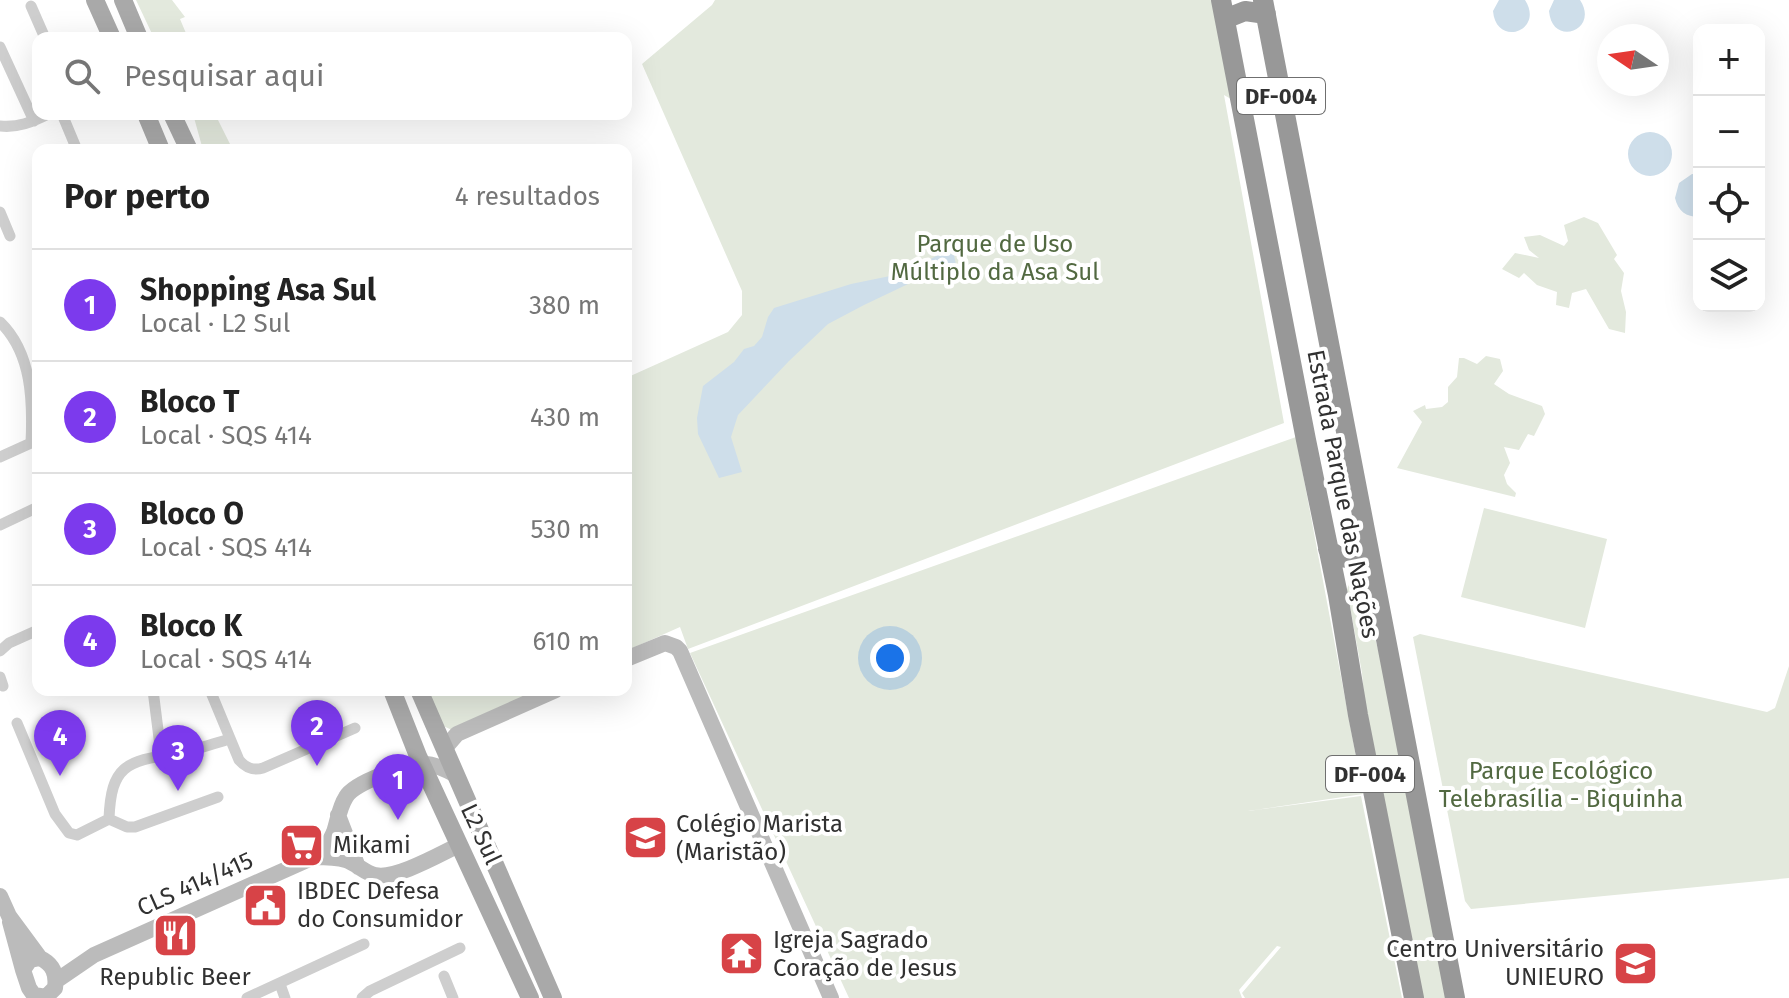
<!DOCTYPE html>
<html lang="pt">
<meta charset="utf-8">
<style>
:root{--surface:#fff;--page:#f2f2f2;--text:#222;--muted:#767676;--line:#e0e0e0;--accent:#7c3aed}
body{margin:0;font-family:"Fira Sans",sans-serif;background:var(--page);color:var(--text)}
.controls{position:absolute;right:24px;top:24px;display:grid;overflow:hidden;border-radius:16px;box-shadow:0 8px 32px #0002}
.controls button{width:72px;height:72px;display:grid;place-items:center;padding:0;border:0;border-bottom:2px solid var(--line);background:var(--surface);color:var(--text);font:40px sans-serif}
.compass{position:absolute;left:1597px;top:24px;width:72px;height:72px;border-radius:50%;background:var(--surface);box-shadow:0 8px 32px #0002;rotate:283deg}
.you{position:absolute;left:890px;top:658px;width:28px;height:28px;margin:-20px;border:6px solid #fff;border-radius:50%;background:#1a73e8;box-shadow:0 0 0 12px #1a73e833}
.badge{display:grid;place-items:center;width:52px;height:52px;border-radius:50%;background:var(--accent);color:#fff;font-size:26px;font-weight:700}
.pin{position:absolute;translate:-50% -66px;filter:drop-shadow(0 2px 4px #0008)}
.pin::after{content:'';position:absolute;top:42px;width:28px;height:24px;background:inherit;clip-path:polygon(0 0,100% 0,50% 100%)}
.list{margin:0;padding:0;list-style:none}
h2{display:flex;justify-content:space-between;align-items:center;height:104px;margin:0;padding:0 32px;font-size:34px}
h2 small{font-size:26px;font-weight:400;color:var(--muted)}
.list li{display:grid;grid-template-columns:52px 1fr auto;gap:24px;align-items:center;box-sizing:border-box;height:112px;padding:0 32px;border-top:2px solid var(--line)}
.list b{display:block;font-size:30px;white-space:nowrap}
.list p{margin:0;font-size:26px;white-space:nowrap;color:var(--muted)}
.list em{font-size:26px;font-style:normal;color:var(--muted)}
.icon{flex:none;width:44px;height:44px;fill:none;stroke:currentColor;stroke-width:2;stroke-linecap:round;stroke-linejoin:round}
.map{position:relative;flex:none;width:1789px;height:998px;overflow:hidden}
.search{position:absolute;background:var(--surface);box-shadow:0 8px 32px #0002;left:32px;top:32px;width:600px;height:88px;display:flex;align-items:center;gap:20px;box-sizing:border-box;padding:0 28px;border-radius:16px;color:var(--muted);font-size:30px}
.panel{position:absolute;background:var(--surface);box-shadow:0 8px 32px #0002;left:32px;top:144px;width:600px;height:552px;border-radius:16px}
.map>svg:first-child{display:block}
.green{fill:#e3e9dd}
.water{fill:#cedeea}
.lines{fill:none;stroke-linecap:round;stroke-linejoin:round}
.street{stroke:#cecece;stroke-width:11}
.secondary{stroke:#bbb;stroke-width:16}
.primary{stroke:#a9a9a9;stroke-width:18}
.highway{stroke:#989898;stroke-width:20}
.labels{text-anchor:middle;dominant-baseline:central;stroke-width:8;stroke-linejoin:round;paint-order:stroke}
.shield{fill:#fff;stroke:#6f6f6f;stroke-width:2}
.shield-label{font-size:22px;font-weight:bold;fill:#313131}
.park-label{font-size:24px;fill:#526941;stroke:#fff}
.street-label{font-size:24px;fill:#313131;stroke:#fff}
.poi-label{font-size:24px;fill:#313131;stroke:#fff;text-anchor:start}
</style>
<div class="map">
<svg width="1789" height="998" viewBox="0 0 1789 998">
<rect width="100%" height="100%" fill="#fff"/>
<path class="green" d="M136,0H172L185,17L180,19L188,38H154Z
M715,0H1214L1231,99L1224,95L1284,423L688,649L680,627L626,651V378L728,332L742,315V291L642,64L712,5Z
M193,114H215L233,150H203Z
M1584,217L1598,223L1617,255L1614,259L1624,273L1621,291L1626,312L1625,333L1609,329L1586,289L1572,293L1569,308L1556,305L1557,292L1537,285L1524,273L1519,278L1502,269L1515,253L1539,258L1529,250L1524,237L1540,235L1564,246L1568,241L1564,225Z
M1486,356L1500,359L1503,371L1494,384L1509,394L1542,406L1545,414L1534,436L1528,434L1519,450L1504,447L1510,463L1504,475L1507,484L1516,493L1515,497L1397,468L1422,422L1413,411L1425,405L1426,409L1442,407L1448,402V387L1457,377L1459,358H1464L1477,364Z
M1296,437L1363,794L1248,811L1361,796L1402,998H1245L1242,993L1281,947L1277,946L1239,990L1242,998H849L690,653Z
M1484,508L1607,539L1585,628L1461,597Z
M1354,580L1361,581L1365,586L1376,642L1391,695L1447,998H1421L1364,696L1362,673L1347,590L1349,583Z
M1420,634L1767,712L1775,708L1789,666V878L1471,909L1465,901L1413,637Z
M424,690H540L452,730L439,724Z"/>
<path class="water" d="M1499,0H1525C1545,31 1496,48 1493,11Z
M1554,0H1580C1600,30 1552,48 1549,11Z
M1628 154a22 22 0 1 1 44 0a22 22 0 1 1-44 0Z
M1692,174H1699V217C1686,217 1678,211 1675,198L1679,183Z
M943,252L954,255L956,265L927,275L864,305L828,324L789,361L738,415L731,437L742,472L719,478L698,434L697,418L703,386L734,362L744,349L754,346L762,337L768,317L774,308L851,284L890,276L924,263Z"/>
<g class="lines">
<path class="street" d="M31,6L45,38
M0,47L34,121
M62,114L77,150
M0,126C18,128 32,122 48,114
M0,212L10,236
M0,322C32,353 33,401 31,443
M0,457L31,443
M0,525L38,507
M0,651L9,643L38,630
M0,677L3,686
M153,690L161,754
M210,690L239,760C246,768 253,771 263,768L355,728
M17,723L55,814L69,833L77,835L109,819C111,766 126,761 174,754C193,751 212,744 230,739
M109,819L127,827H135L218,797
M444,976L453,998
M280,984L285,998
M247,998L364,944
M362,998L370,991L460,948"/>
<path class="secondary" d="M626,659L665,643L676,647L680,651L831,998
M445,748L457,734L556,690
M338,815L358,867
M314,857C325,857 336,857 346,860C357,864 365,873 375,875C395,880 440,854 459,845
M0,896L9,916L40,958
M10,922L23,970
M56,981L94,955L314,857C322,850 330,843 334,832C338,820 339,808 346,797C354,782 410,763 426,764C437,765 447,770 456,775
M34,995L46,997L55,988C57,974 53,964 40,958L30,960L23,970L29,988L36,998"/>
<path class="primary" d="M95,0L112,38
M123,0L139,38
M146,114L161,150
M172,114L189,150
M392,690L418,756L530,998
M419,690L553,998"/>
<path class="highway" d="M1221,0L1306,440L1338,595L1358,715L1414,998
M1263,0L1455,998
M1225,19L1245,11L1266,14
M1328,549C1348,566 1360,557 1365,535"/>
</g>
<defs>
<symbol id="university-square" viewBox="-11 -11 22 22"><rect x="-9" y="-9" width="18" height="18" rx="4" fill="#d74347" stroke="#fff"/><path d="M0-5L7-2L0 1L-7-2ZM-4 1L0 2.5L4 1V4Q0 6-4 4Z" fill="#fff"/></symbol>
<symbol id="supermarket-square" viewBox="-11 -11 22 22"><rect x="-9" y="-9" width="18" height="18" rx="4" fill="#d74347" stroke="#fff"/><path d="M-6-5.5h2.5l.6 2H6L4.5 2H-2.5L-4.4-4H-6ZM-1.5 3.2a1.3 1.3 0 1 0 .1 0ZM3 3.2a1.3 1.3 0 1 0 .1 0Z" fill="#fff"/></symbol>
<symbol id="civic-square" viewBox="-11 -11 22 22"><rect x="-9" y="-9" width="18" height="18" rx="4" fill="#d74347" stroke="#fff"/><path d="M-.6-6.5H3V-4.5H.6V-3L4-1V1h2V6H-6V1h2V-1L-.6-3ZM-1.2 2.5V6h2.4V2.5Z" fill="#fff"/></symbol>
<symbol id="restaurant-square" viewBox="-11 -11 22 22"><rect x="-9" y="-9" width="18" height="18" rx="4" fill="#d74347" stroke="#fff"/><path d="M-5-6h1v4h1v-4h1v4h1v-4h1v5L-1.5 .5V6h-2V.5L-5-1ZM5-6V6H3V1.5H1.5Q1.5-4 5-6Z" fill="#fff"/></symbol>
<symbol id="temple-square" viewBox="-11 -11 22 22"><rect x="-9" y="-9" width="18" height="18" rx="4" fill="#d74347" stroke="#fff"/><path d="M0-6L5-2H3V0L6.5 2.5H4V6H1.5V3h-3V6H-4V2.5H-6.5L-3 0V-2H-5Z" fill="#fff"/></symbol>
</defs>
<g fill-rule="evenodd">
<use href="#university-square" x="620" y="812" width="51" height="51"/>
<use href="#supermarket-square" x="276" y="820" width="51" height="51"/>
<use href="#civic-square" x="240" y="880" width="51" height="51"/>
<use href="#restaurant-square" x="150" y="910" width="51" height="51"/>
<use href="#temple-square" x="716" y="928" width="51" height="51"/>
<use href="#university-square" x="1610" y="938" width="51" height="51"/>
</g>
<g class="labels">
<g class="shield">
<rect x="1237" y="78" width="88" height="36" rx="6"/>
<rect x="1326" y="756" width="88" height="36" rx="6"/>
</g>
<g class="shield-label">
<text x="1281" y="96">DF-004</text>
<text x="1370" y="774">DF-004</text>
</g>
<g class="park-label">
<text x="995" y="244">Parque de Uso<tspan x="995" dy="28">Múltiplo da Asa Sul</tspan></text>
<text x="1561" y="771">Parque Ecológico<tspan x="1561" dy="28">Telebrasília - Biquinha</tspan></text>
</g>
<g class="street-label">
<text transform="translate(1343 494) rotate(79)">Estrada Parque das Nações</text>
<text transform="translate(481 834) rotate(65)">L2 Sul</text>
<text transform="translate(195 884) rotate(-24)">CLS 414/415</text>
</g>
<g class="poi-label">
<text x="676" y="824">Colégio Marista<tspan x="676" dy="28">(Maristão)</tspan></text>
<text x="333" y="845">Mikami</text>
<text x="297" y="891">IBDEC Defesa<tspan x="297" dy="28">do Consumidor</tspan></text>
<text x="773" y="940">Igreja Sagrado<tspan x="773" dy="28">Coração de Jesus</tspan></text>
<text x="1604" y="949" text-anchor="end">Centro Universitário<tspan x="1604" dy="28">UNIEURO</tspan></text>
<text x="175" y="977" text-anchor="middle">Republic Beer</text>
</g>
</g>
</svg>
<div class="controls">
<button>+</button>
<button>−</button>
<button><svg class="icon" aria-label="locate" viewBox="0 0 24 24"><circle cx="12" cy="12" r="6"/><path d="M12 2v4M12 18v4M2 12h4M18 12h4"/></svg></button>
<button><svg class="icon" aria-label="layers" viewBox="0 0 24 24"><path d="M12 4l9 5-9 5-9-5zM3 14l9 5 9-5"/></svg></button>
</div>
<svg class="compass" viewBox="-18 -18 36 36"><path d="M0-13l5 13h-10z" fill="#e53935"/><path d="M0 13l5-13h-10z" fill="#767676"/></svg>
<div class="you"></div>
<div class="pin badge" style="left:398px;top:820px">1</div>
<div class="pin badge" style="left:317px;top:766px">2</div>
<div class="pin badge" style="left:178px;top:791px">3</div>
<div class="pin badge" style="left:60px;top:776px">4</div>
<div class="search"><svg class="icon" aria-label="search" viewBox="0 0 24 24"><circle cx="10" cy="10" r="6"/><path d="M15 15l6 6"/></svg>Pesquisar aqui</div>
<section class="panel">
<h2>Por perto<small>4 resultados</small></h2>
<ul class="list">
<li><span class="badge">1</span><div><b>Shopping Asa Sul</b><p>Local · L2 Sul</p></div><em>380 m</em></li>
<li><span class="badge">2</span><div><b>Bloco T</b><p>Local · SQS 414</p></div><em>430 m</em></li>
<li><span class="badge">3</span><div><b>Bloco O</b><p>Local · SQS 414</p></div><em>530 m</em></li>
<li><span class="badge">4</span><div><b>Bloco K</b><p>Local · SQS 414</p></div><em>610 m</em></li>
</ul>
</section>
</div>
